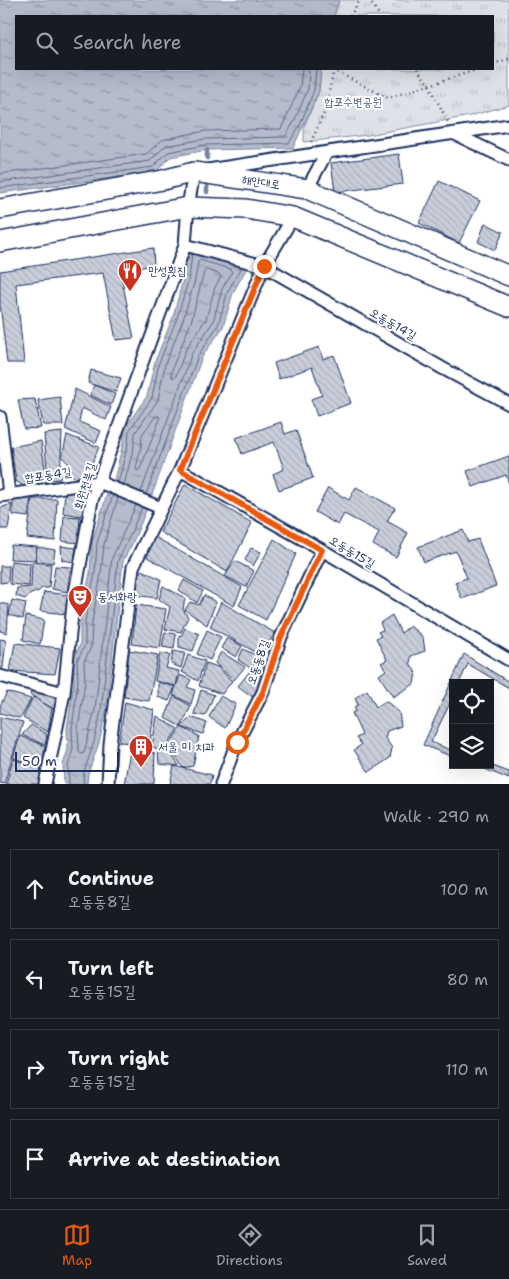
<!DOCTYPE html>
<meta charset="utf-8">
<style>
:root{--surface:#171b24;--page:#242831;--text:#f1f3f6;--muted:#9ea1a6;--line:#363941;--accent:#ea580c}
body{margin:0;font-family:"Shantell Sans","Poor Story",sans-serif;background:var(--page);color:var(--text)}
.controls{position:absolute;right:15px;bottom:15px;display:grid;overflow:hidden;border-radius:0px;box-shadow:0 5px 20px #0002}
.controls button{width:45px;height:45px;display:grid;place-items:center;padding:0;border:0;border-bottom:1px solid var(--line);background:var(--surface);color:var(--text);font:25px sans-serif}
.scale{position:absolute;left:15px;bottom:12px;width:104px;box-sizing:border-box;padding-left:5px;border:2px solid #1b2f5e;border-top:0;font-size:14px;line-height:18px;white-space:nowrap;color:#1b2f5e;-webkit-text-stroke:4px #fff;paint-order:stroke}
.stop{position:absolute;width:15px;height:15px;margin:-11px;border:4px solid #ea580c;border-radius:50%;background:#fff}
.stop.end{background:#ea580c;border-color:#fff;box-shadow:0 1px 5px #0008}
.list{margin:0;padding:0;list-style:none}
h2{display:flex;justify-content:space-between;align-items:center;height:65px;margin:0;padding:0 20px;font-size:21px}
h2 small{font-size:16px;font-weight:400;color:var(--muted)}
.list li{display:grid;grid-template-columns:32px 1fr auto;gap:15px;align-items:center;box-sizing:border-box;height:80px;margin:0 10px 10px;padding:0 10px;border:1px solid var(--line);border-radius:0px}
.list b{display:block;font-size:19px;white-space:nowrap}
.list p{margin:0;font-size:16px;white-space:nowrap;color:var(--muted)}
.list em{font-size:16px;font-style:normal;color:var(--muted)}
.icon{flex:none;width:28px;height:28px;fill:none;stroke:currentColor;stroke-width:2;stroke-linecap:round;stroke-linejoin:round}
.map{position:relative;flex:none;width:509px;height:784px;overflow:hidden}
.search{position:absolute;background:var(--surface);box-shadow:0 5px 20px #0002;left:15px;right:15px;top:15px;height:55px;display:flex;align-items:center;gap:12px;box-sizing:border-box;padding:0 18px;border-radius:0px;color:var(--muted);font-size:19px}
.sheet{height:425px;background:var(--surface)}
nav{display:flex;justify-content:space-around;align-items:center;box-sizing:border-box;height:70px;border-top:1px solid var(--line);background:var(--surface);font-size:14px;color:var(--muted)}
nav a{display:grid;justify-items:center;gap:2px}
nav .on{color:var(--accent)}
.map>svg:first-child{display:block}
.park{fill:url(#park-tufts);stroke:#7c88a2}
.water{fill:url(#water-ripples);stroke:#77839f}
.lines{fill:none;stroke-linecap:round;stroke-linejoin:round}
.shore{stroke:#596789;stroke-width:1}
.stream{stroke:#77839f;stroke-width:4.5}
.building{fill:url(#building-back-hatch);stroke:#1b2f5e}
.minor-casing{stroke:#1b2f5e;stroke-width:15}
.primary-casing{stroke:#1b2f5e;stroke-width:22}
.path{stroke:#1b2f5e;stroke-width:2.5;stroke-dasharray:1 4;stroke-linecap:butt}
.minor{stroke:#fff;stroke-width:11}
.primary{stroke:#fff;stroke-width:19}
.route{stroke:#ea580c;stroke-width:6}
.labels{text-anchor:middle;dominant-baseline:central;stroke-width:4;stroke-linejoin:round;paint-order:stroke}
.park-label{font-size:12px;fill:#4c5c80;stroke:#fff}
.street-label{font-size:12px;fill:#1b2f5e;stroke:#fff}
.poi-label{font-size:12px;fill:#1b2f5e;stroke:#fff;text-anchor:start}
</style>
<div class="map">
<svg width="509" height="784" viewBox="0 0 509 784">
<defs>
<pattern id="park-tufts" width="24" height="20" patternUnits="userSpaceOnUse" patternTransform="scale(1.25)"><rect width="24" height="20" fill="#dee1e7"/><path d="M3 7l-1-3M5 7V3M7 7l1-3M15 17l-1-3M17 17v-4M19 17l1-3" fill="none" stroke="#bec1c9"/></pattern>
<pattern id="water-ripples" width="26" height="14" patternUnits="userSpaceOnUse" patternTransform="scale(1.25)"><rect width="26" height="14" fill="#b5bbca"/><path d="M2 4q2-2 4 0t4 0M15 11q2-2 4 0t4 0" fill="none" stroke="#9298a7"/></pattern>
<pattern id="building-back-hatch" width="6" height="6" patternUnits="userSpaceOnUse" patternTransform="scale(1.25)"><rect width="6" height="6" fill="#caceda"/><path d="M-1 5l2 2M0 0l6 6M5-1l2 2" fill="none" stroke="#adb1be"/></pattern>
</defs>
<rect width="100%" height="100%" fill="#fff"/>
<filter id="ink" filterUnits="userSpaceOnUse"><feTurbulence type="fractalNoise" baseFrequency=".02" numOctaves="2"/><feDisplacementMap in="SourceGraphic" scale="10" xChannelSelector="R" yChannelSelector="G"/><feConvolveMatrix kernelMatrix="1 2 1 2 8 2 1 2 1" color-interpolation-filters="sRGB"/></filter>
<g filter="url(#ink)">
<path class="park" d="M339,0H509V105L470,116L368,135L304,142V127L319,91L321,69H493V16H334Z"/>
<path class="water" d="M0,0H339L334,16H16V69H321L319,91L293,148L207,150L170,157L156,172L0,193Z
M188,245L250,262L233,293L223,327L202,357L148,506L132,544L123,561L106,712L99,743L88,774L87,784H64L63,765L68,749L67,729L74,681L72,660L80,645V620L90,573L92,542L106,497L114,480L123,443L124,429L147,396L155,361L173,317L184,276Z"/>
<g class="lines">
<path class="shore" d="M0,174L146,154L162,140L189,134L206,131L281,129L300,87L302,69
M0,182L150,161L165,146L205,139L285,137L294,122L308,89L309,69
M0,188L153,167L168,152L206,145L289,143L300,125L314,90L316,69
M207,270L219,274L221,277L215,287L206,319L186,349L176,376L173,378L171,375L173,366L191,322L204,272Z
M156,416H159L160,419L140,469L137,471L136,468L141,447L142,435Z
M118,483L128,444L129,431L152,398L159,363L177,318L189,278L192,254
M124,485L134,446L135,433L158,400L165,364L183,320L195,280L198,262L200,260L230,269L232,272L222,289L213,322L192,353L141,492
M146,494L198,356L218,325L228,291L242,267
M118,498L104,544L101,574L92,622L91,647L84,662L85,682L78,729L79,752L81,754L84,753L95,710L112,558L136,505
M69,784L68,766L73,749L72,729L78,681L77,661L85,645V621L95,574L97,543L113,495
M83,784L84,772L94,742L101,711L118,560L127,542L142,507"/>
<path class="stream" d="M207,150V158
M207,192V182"/>
</g>
<path class="building" d="M399,154L403,184L335,192L331,163Z
M439,181L480,201L459,243L419,223Z
M485,223L503,232L495,250L478,242Z
M153,248L154,265L120,271L134,338L116,340L103,273L16,284L24,363H7L0,304V271Z
M319,347L323,359L334,355L351,403L317,416L311,399L322,395L312,367L279,379L274,363Z
M91,370L121,378L116,392L88,383Z
M94,385L115,394L111,405L90,395Z
M75,389L111,407L106,420L82,408L79,422L101,431L96,443L65,429Z
M60,397L63,425H43L38,400Z
M35,399L41,428L24,429L18,400Z
M281,422L285,434L296,430L313,478L279,490L273,474L284,469L274,442L242,454L236,438Z
M62,432L60,479L50,480L49,469H47L44,434Z
M67,435L99,447L85,479L79,476L76,478L67,472L70,465L62,457Z
M41,441L47,482L25,487L16,481L11,447Z
M509,456V484L506,475L473,487L467,471Z
M185,484L252,523L227,572L160,532Z
M356,487L395,508L387,521L408,533L396,557L373,545L379,532L344,514L338,525L315,512L328,488L349,500Z
M77,489L87,499L81,516L63,513L65,491Z
M31,498L28,517L13,515V500Z
M32,499H57L55,541L27,538Z
M12,504L8,529H0V508Z
M64,516L80,517L78,543L62,541Z
M463,530L468,542L478,539L496,586L462,599L455,582L467,578L456,551L424,562L418,547Z
M155,537L242,587L234,606L147,557Z
M274,539L296,554L266,620L239,605Z
M11,545L37,547L35,560L10,559Z
M61,546L76,548L74,562L62,560Z
M37,547L55,550L53,563L35,560Z
M251,548L261,552L253,566L245,560Z
M11,561L30,563L29,586L10,584Z
M235,561L254,571L246,587L225,576Z
M32,562L51,564L49,588H42L39,591L31,594L25,599L16,596L17,588L31,587Z
M0,566H9L8,582L0,583Z
M55,566L71,567L67,592L52,589Z
M141,570L161,579L157,598L134,595Z
M184,580L203,591L197,603L179,590Z
M163,586L185,598L183,609L188,617L181,632L165,629L170,607L159,599Z
M44,592L69,595L66,614L40,611Z
M204,595L216,602L207,625L185,610L190,602L199,605Z
M12,600L26,603L23,619L9,615Z
M221,602L275,633L261,655L210,627Z
M0,603L9,605L7,633L0,631Z
M136,605L166,609L160,648L132,644Z
M392,615L401,633L410,626L423,637L425,651L411,656L410,663L416,673L414,684L393,697L379,675L386,670L381,663L387,660L376,638L381,636L378,632L383,630L380,623Z
M26,616L44,620L40,644L23,640Z
M185,628L199,634L193,651L179,647V635L181,636Z
M207,630L221,637L210,660L197,654Z
M165,632L176,634L174,649L162,647Z
M227,638L242,646L236,657L221,648Z
M0,639L6,640L3,668H0Z
M15,643L60,648L55,674L10,671Z
M243,649L258,656L252,669L238,660Z
M129,650L158,655L149,701L124,697Z
M173,651L185,653L181,668L171,664Z
M221,652L245,667L234,680L215,663Z
M160,653L170,655L166,668L179,671L176,686L155,681Z
M464,654L509,682V688L468,664L459,683H453V697L431,742L453,751V757L423,745Z
M188,655L205,661L198,681L182,672Z
M206,663L218,667L232,681L222,694L199,686Z
M250,671L263,676L254,698L238,686Z
M180,675L191,680L187,687L195,690L191,704L173,695Z
M158,682L175,687L169,701L158,697Z
M36,687L60,694L56,707L53,709L31,695L30,693Z
M201,690L214,695L205,716L194,714Z
M367,690L376,707L386,701L399,712L401,726L387,731L385,738L392,748L390,758L369,772L354,750L361,745L356,738L362,735L352,713L356,711L354,707L358,705L355,698Z
M7,692L31,699L22,716L19,718L0,713V706Z
M174,696L191,706L181,727L165,718Z
M220,696L236,704L225,728L209,717Z
M33,697L52,708L48,732L23,718Z
M125,702L154,710L150,744L119,742Z
M157,716L178,729L167,745L179,766L159,764L158,750L152,746Z
M0,717L23,722L4,784L0,783Z
M191,717L207,723L203,734L181,727Z
M31,725L47,734L45,745L22,735Z
M181,727L199,736L193,766L183,768L169,745Z
M20,736L45,746L42,767L13,758Z
M131,746L155,753L154,784H124Z
M13,759L42,769L38,784H6Z
M475,765H490L509,772V779Z
M174,766L212,775L210,784H170Z"/>
<g class="lines">
<defs>
<path id="minor" d="M455,134L509,160
M307,189L327,152
M293,217L264,266L180,470L322,550L509,660
M185,245L264,266L442,368L509,404
M0,417L9,494
M0,496L99,482L161,508
M0,676L64,693
M45,784L64,693L73,604L92,500L185,245L188,207L194,172L509,125
M108,784L110,744L133,567L180,470
M221,784L237,742L263,692L281,637L322,550"/>
<path id="primary" d="M0,209L163,180L194,172L307,189L509,276
M0,242L188,207L246,209L293,217L509,307"/>
</defs>
<use href="#minor" class="minor-casing"/>
<use href="#primary" class="primary-casing"/>
<path class="path" d="M369,0L380,16
M350,16L360,0
M493,64L509,59
M417,69L429,85L448,122
M333,70L388,98L479,69
M311,142L325,111L334,69"/>
<use href="#minor" class="minor"/>
<use href="#primary" class="primary"/>
</g>
</g>
<g class="lines" filter="url(#ink)">
<path class="route" d="M237,742L263,692L281,637L322,550L180,470L264,266"/>
</g>
<defs>
<symbol id="restaurant-pin" viewBox="-11 -11 22 30"><path d="M0 17L-7.5 6A9.5 9.5 0 1 1 7.5 6Z" fill="#c8321e" stroke="#fff"/><path d="M-5-6h1v4h1v-4h1v4h1v-4h1v5L-1.5 .5V6h-2V.5L-5-1ZM5-6V6H3V1.5H1.5Q1.5-4 5-6Z" fill="#fff"/></symbol>
<symbol id="theatre-pin" viewBox="-11 -11 22 30"><path d="M0 17L-7.5 6A9.5 9.5 0 1 1 7.5 6Z" fill="#c8321e" stroke="#fff"/><path d="M-5-5.5Q0-4 5-5.5V0Q5 5 0 6Q-5 5-5 0ZM-3.3-2.5H-1v1.5H-3.3ZM1-2.5H3.3v1.5H1ZM-2.8 1Q0 5.5 2.8 1Z" fill="#fff"/></symbol>
<symbol id="building-pin" viewBox="-11 -11 22 30"><path d="M0 17L-7.5 6A9.5 9.5 0 1 1 7.5 6Z" fill="#c8321e" stroke="#fff"/><path d="M-4-6H4V6H1V3H-1V6H-4ZM-2.5-4.3h1.7v1.8h-1.7ZM.8-4.3h1.7v1.8H.8ZM-2.5-1h1.7V.8h-1.7ZM.8-1h1.7V.8H.8Z" fill="#fff"/></symbol>
</defs>
<g fill-rule="evenodd">
<use href="#restaurant-pin" x="116" y="257" width="28" height="38"/>
<use href="#theatre-pin" x="66" y="583" width="28" height="38"/>
<use href="#building-pin" x="127" y="733" width="28" height="38"/>
</g>
<g class="labels">
<g class="park-label">
<text x="353" y="102">합포수변공원</text>
</g>
<g class="street-label">
<text transform="translate(261 182) rotate(9)">해안대로</text>
<text transform="translate(393 324) rotate(30)">오동동14길</text>
<text transform="translate(48 475) rotate(-8)">합포동4길</text>
<text transform="translate(85 486) rotate(-73)">회원천북길</text>
<text transform="translate(352 552) rotate(31)">오동동15길</text>
<text transform="translate(258 662) rotate(-71)">오동동8길</text>
</g>
<g class="poi-label">
<text x="148" y="271">만성횟집</text>
<text x="98" y="597">동서화랑</text>
<text x="158" y="747">서울 미 치과</text>
</g>
</g>
</svg>
<div class="controls">
<button><svg class="icon" aria-label="locate" viewBox="0 0 24 24"><circle cx="12" cy="12" r="6"/><path d="M12 2v4M12 18v4M2 12h4M18 12h4"/></svg></button>
<button><svg class="icon" aria-label="layers" viewBox="0 0 24 24"><path d="M12 4l9 5-9 5-9-5zM3 14l9 5 9-5"/></svg></button>
</div>
<div class="scale">50 m</div>
<div class="stop" style="left:237px;top:742px"></div>
<div class="stop end" style="left:264px;top:266px"></div>
<div class="search"><svg class="icon" aria-label="search" viewBox="0 0 24 24"><circle cx="10" cy="10" r="6"/><path d="M15 15l6 6"/></svg>Search here</div>
</div>
<section class="sheet">
<h2>4 min<small>Walk · 290 m</small></h2>
<ul class="list">
<li><svg class="icon" aria-label="ahead" viewBox="0 0 24 24"><path d="M12 20V5M6 11l6-6 6 6"/></svg><div><b>Continue</b><p>오동동8길</p></div><em>100 m</em></li>
<li><svg class="icon" aria-label="left" viewBox="0 0 24 24"><path d="M17 20v-9H6M10 6l-5 5 5 5"/></svg><div><b>Turn left</b><p>오동동15길</p></div><em>80 m</em></li>
<li><svg class="icon" aria-label="right" viewBox="0 0 24 24"><path d="M7 20v-9h11M14 6l5 5-5 5"/></svg><div><b>Turn right</b><p>오동동15길</p></div><em>110 m</em></li>
<li><svg class="icon" aria-label="arrive" viewBox="0 0 24 24"><path d="M6 21V4h12l-3 4 3 4H6"/></svg><div><b>Arrive at destination</b></div></li>
</ul>
</section>
<nav>
<a class="on"><svg class="icon" aria-label="map" viewBox="0 0 24 24"><path d="M3 6l6-2 6 2 6-2v14l-6 2-6-2-6 2zM9 4v14M15 6v14"/></svg>Map</a>
<a><svg class="icon" aria-label="directions" viewBox="0 0 24 24"><path d="M12 3l9 9-9 9-9-9zM9 14v-3h6M13 9l2 2-2 2"/></svg>Directions</a>
<a><svg class="icon" aria-label="saved" viewBox="0 0 24 24"><path d="M7 4h10v16l-5-4-5 4z"/></svg>Saved</a>
</nav>
